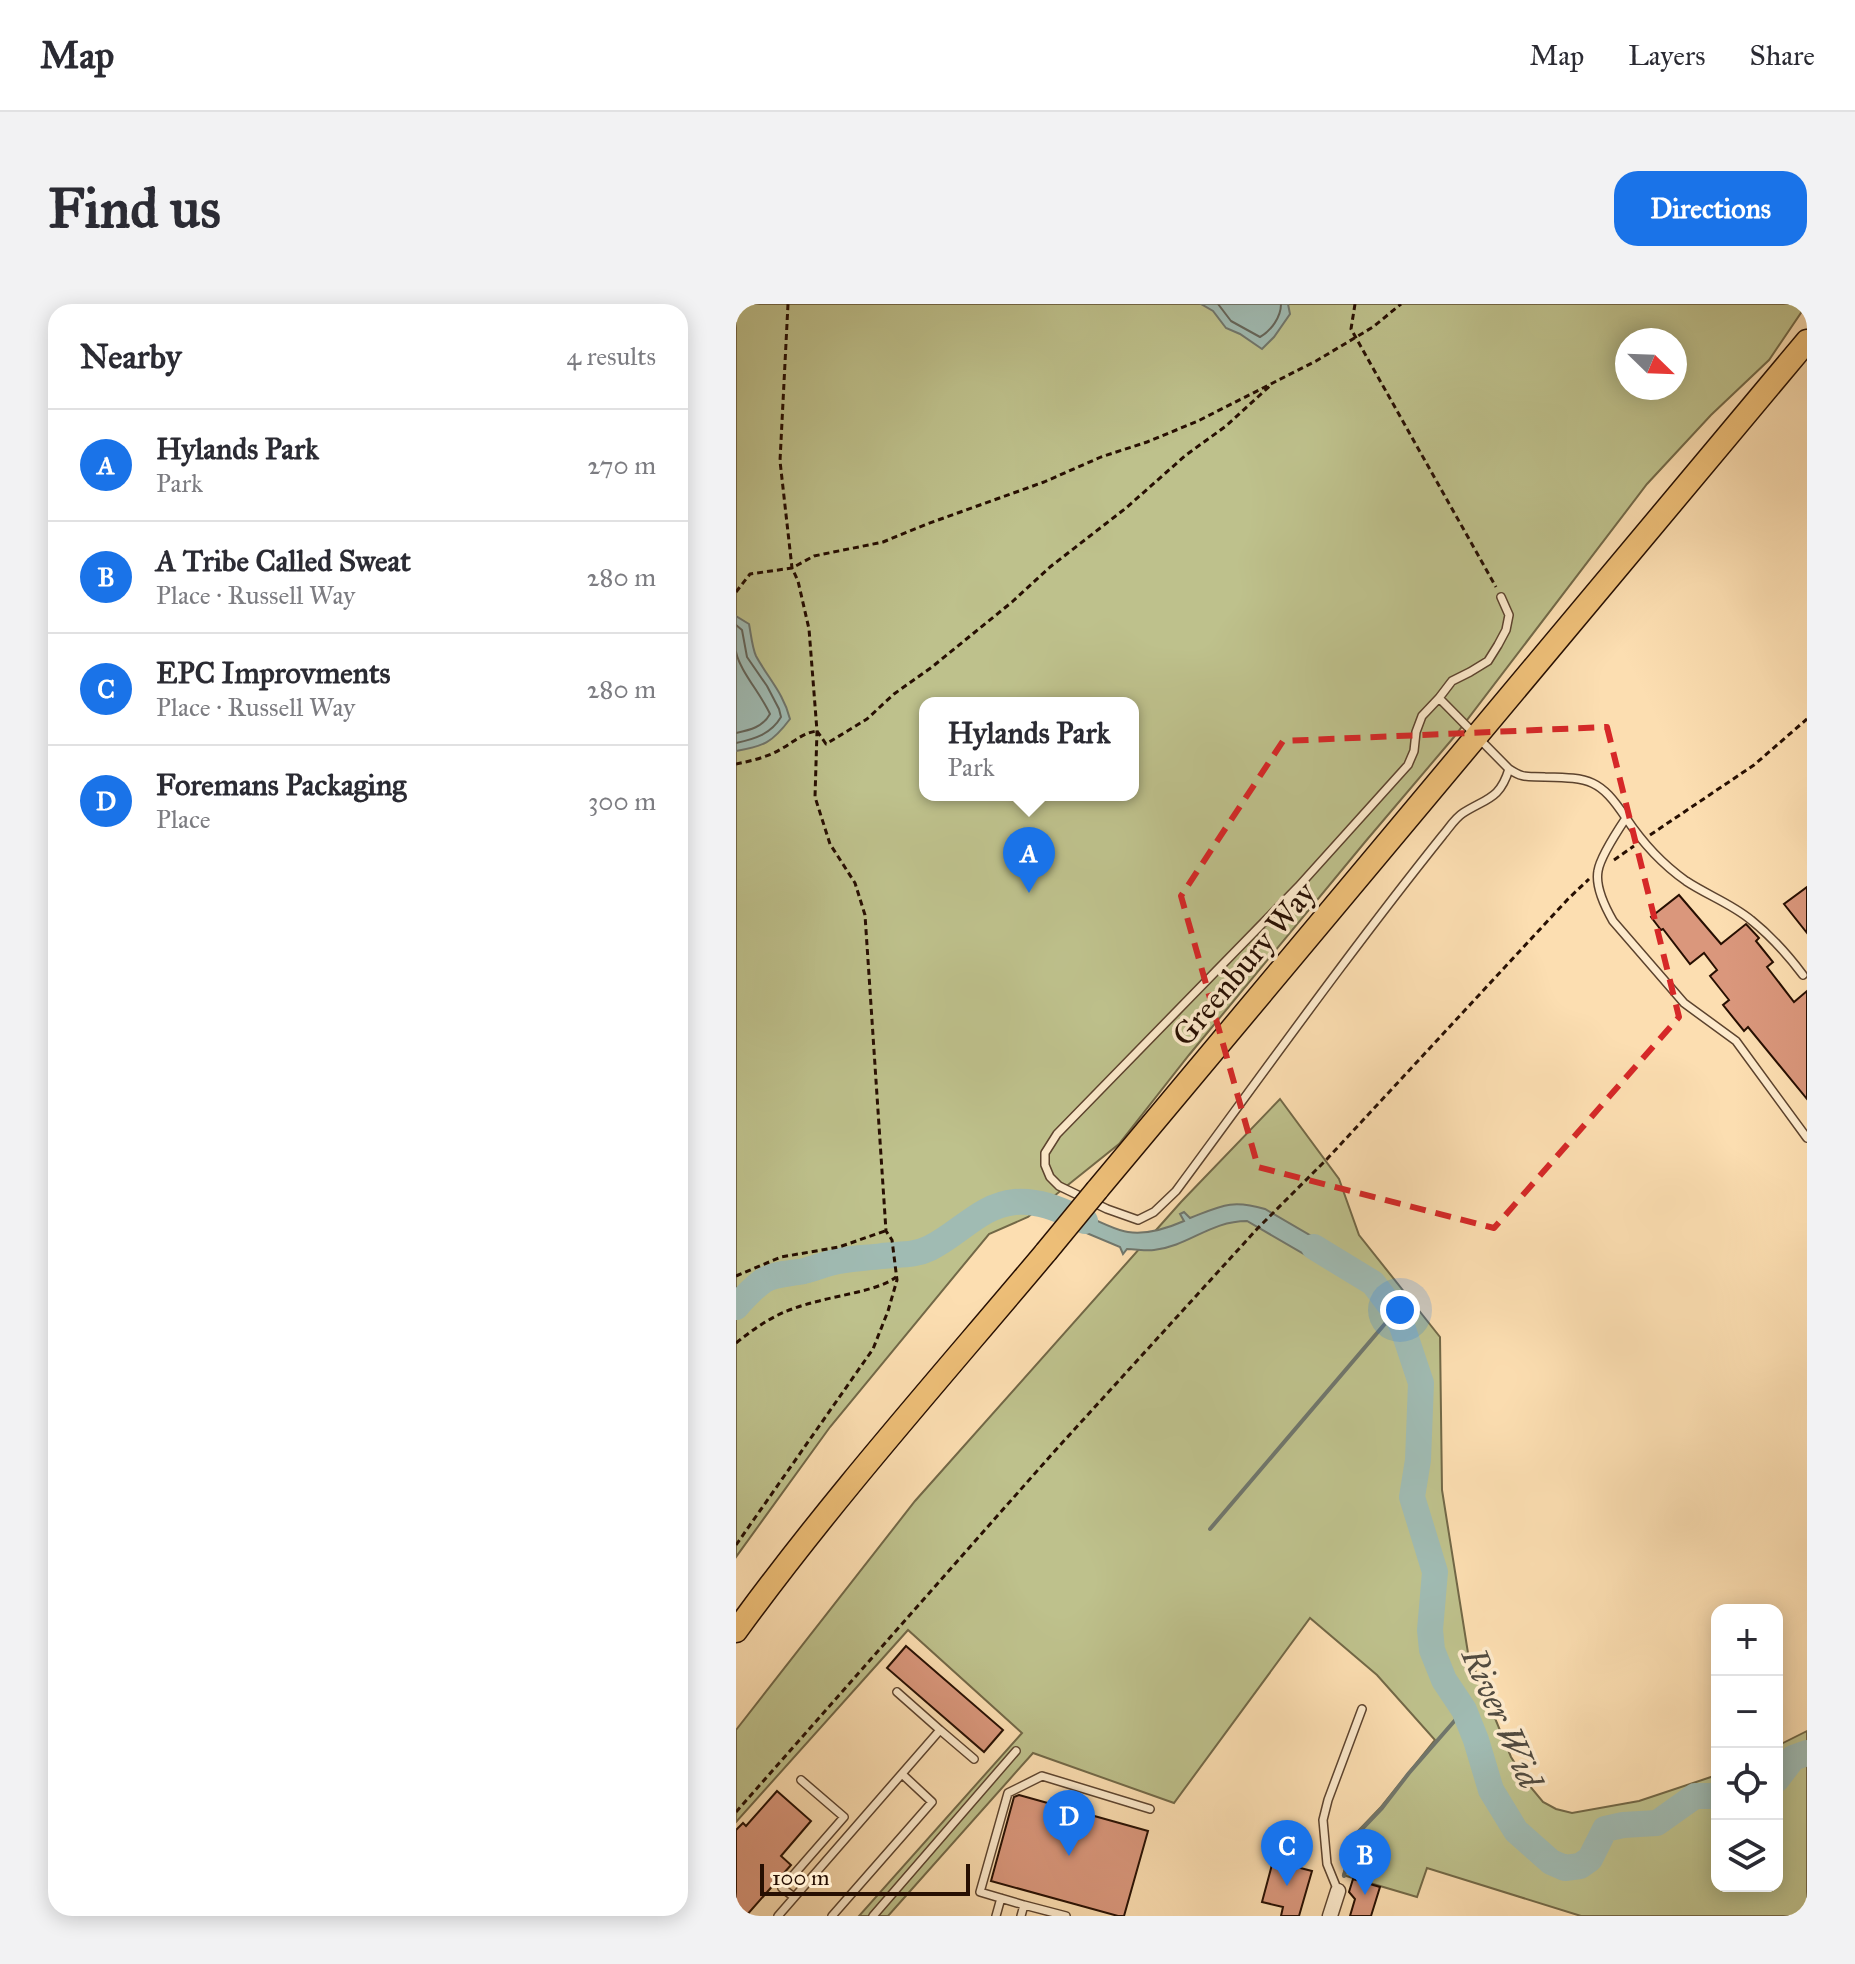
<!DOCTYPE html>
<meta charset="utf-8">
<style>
:root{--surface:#fff;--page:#f2f2f3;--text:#2b2b33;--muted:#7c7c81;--line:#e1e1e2;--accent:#1a73e8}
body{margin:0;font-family:"IM FELL Great Primer",serif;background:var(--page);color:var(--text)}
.controls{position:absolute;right:24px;bottom:24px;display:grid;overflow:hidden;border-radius:16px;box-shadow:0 4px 20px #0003}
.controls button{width:72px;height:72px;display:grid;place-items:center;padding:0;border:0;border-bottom:2px solid var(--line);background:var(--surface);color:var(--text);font:40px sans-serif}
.compass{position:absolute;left:879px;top:24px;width:72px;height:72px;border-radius:50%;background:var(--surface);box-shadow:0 4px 20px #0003;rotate:113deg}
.scale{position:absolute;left:24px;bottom:20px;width:210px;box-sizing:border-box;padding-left:8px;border:4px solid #270f02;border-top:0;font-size:22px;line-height:28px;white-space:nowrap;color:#270f02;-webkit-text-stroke:6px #fdeacc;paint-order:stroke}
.you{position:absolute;left:664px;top:1006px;width:28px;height:28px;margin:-20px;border:6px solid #fff;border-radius:50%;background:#1a73e8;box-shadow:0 0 0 12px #1a73e833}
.badge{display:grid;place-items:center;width:52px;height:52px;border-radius:50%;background:var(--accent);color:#fff;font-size:26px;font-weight:700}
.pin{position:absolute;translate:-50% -66px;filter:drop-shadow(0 2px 4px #0008)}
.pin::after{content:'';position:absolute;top:42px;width:28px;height:24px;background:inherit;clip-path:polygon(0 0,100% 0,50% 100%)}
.popup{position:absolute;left:183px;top:393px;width:220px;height:104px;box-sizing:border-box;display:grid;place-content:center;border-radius:16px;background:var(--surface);filter:drop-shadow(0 2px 6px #0005);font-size:26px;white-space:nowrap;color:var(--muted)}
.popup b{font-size:30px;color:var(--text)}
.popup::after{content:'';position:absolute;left:50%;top:100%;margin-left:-16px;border:16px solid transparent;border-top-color:var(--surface)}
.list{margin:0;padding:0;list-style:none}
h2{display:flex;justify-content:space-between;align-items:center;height:104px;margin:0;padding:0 32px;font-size:34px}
h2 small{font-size:26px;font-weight:400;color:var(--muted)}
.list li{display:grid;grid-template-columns:52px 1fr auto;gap:24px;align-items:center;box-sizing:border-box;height:112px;padding:0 32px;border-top:2px solid var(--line)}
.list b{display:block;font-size:30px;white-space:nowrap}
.list p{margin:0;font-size:26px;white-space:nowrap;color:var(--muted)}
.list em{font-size:26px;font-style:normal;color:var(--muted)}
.icon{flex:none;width:44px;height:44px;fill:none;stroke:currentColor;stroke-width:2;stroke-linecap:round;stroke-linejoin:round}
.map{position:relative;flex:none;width:1071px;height:1612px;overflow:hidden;border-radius:24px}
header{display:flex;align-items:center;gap:48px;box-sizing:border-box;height:112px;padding:0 40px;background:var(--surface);border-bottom:2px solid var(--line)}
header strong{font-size:38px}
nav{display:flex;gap:44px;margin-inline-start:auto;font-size:28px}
.intro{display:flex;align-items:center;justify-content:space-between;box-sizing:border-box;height:192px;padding:0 48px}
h1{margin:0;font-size:56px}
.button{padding:20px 36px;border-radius:24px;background:var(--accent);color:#fff;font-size:28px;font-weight:700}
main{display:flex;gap:48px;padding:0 48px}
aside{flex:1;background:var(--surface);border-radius:24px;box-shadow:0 4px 20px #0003}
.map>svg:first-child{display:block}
.green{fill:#bec18c;stroke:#726847;stroke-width:2;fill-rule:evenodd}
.water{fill:#a0bbb3;stroke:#70766c;stroke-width:2}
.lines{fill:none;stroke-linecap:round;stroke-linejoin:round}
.shore{stroke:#64655a;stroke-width:2}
.stream{stroke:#70766c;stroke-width:4}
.river{stroke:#a0bbb3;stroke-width:26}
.building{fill:#da977c;stroke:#270f02;stroke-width:2}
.service-casing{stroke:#5c432e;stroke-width:10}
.minor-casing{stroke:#5c432e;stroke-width:17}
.trunk-casing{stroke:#270f02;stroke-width:25}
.path{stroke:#270f02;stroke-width:3;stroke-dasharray:6 4;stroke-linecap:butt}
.service{stroke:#fdeacc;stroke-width:7}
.minor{stroke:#fdeacc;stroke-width:14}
.trunk{stroke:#eebf78;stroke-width:22}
.trunk-bridge-casing{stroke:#270f02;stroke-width:25;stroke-linecap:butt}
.trunk-bridge{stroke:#eebf78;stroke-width:22}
.marked{fill:none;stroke:#d62828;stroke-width:6;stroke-dasharray:16 10;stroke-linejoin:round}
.labels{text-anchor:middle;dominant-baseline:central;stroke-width:7;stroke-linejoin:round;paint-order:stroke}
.street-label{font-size:32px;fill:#270f02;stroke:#fdeacc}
.water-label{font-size:34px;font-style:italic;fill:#514b40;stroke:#fdeacc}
</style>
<header>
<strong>Map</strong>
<nav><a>Map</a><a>Layers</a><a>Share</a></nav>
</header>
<div class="intro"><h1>Find us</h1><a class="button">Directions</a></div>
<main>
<aside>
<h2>Nearby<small>4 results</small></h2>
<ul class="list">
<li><span class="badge">A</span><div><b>Hylands Park</b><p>Park</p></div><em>270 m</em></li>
<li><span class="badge">B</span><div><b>A Tribe Called Sweat</b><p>Place · Russell Way</p></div><em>280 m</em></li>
<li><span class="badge">C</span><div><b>EPC Improvments</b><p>Place · Russell Way</p></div><em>280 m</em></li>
<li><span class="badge">D</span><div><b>Foremans Packaging</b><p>Place</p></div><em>300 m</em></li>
</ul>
</aside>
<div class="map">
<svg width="1071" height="1612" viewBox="0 0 1071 1612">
<rect width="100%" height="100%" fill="#fcdeb1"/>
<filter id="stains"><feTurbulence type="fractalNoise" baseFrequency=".0025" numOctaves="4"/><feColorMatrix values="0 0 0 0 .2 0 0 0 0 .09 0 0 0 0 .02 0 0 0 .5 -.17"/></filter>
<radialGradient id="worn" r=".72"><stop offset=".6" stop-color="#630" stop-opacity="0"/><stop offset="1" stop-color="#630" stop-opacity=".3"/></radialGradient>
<path class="green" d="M0,0H1071L1033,56L975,111L911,180L718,433L629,538L453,751L383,840L292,913L253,930L94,1123L0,1253ZM891,36H939V84H891ZM189,399H397V491H189Z
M544,795L603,875L623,931L704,1033L706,1186L732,1349L775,1453L792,1480L807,1498L820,1505L836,1509L903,1497L981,1471V1582H1041V1442L1071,1427V1612H845L691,1564L681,1593L607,1571L621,1528L645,1503L699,1436L641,1371L574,1314L438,1499L297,1449L152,1612H123L286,1429L172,1326L0,1518V1426L179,1197L445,898Z"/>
<path class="water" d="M465,0H552L554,10L538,33L526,45L504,30L490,24L477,7Z
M0,312L13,320C15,330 16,343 20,352C32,374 48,390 54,415C36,439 28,442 0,447Z
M321,897C338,905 375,926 392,928C411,931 432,924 448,917L444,910L448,908L454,914C485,902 495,895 529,905L613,954L604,971L511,917C474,917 453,942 418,946C409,947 400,945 391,945L387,950L384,943L310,912Z"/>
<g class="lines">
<path class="shore" d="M482,0L495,17L524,33C535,27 545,13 545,0
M0,321L6,326L11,353L31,382L43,405L45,413C35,430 19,435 0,439
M0,348C4,367 25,390 34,410C27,423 14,426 0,429"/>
<path class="stream" d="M474,1225L659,1008
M608,1572L613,1552L624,1527L646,1504L673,1469L728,1406"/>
<path class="river" d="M578,943L637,979L659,1008L666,1022L685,1079L682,1156L676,1193L699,1268L694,1326L696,1346L708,1376L728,1406L740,1436L755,1486L780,1527L815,1558L829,1564L844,1562L854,1555L869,1525L887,1521L921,1519L959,1492H981
M0,1003C8,994 17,984 27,977C39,969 54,970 68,967C80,964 91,959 103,957C117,954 132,954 146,952C163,950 178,952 194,944C223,930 245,901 279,898C305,896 326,907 349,917
M1041,1475L1057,1454L1071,1449"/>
</g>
<path class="building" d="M1071,583V629L1048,600Z
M943,591L985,640L1010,620L1023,634L1020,637L1037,658L1031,663L1058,698L1071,687V795L1012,723L1008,727L987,701L993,696L974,672L981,666L968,649L954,660L927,625L925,626L915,613Z
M170,1342L267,1426L248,1448L151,1364Z
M41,1487L75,1517L45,1552L55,1561L10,1612H0V1526L7,1519L10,1522Z
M283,1491L412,1527L388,1612H382L255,1577L278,1493Z
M537,1557L576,1567L563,1612H545L547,1603L526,1598Z
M617,1575L644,1583L635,1612H614L619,1595L613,1588Z"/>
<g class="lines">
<defs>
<path id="service" d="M765,293L773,311L770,326L762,341L752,357L734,368L716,377L703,394L686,412L680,428L678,447L672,461L562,583L321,830L309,849V861L314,873L323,882L371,905L402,916L418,908L440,887C528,768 614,647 707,531C713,524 719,514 727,509C751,494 764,495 773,465C788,475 791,472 809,473C854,474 864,475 890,514C882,526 864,553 862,567C859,583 869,603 877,617L948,699L1000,737L1071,834
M703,394L773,465
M890,514C906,538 926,560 950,577C971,591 996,600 1015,616C1035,632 1052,651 1067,671
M204,1426L238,1455
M602,1587L591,1560L587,1516L592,1496L626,1405
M58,1593L46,1584L108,1513L65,1476
M288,1601L330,1612
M42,1612L204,1426L161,1388
M96,1612L196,1498L166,1470
M137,1612L280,1447
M260,1612L265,1594
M285,1612L288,1601L244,1588L272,1489L306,1472L414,1505"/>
<path id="minor" d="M594,1612L602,1587"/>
<path id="trunk" d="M361,886L1071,37
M0,1327C96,1195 205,1073 310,948"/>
</defs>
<use href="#service" class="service-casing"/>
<use href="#minor" class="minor-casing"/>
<use href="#trunk" class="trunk-casing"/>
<path class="path" d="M619,0L615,25L760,283
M0,288L14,270L56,264L78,252L147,238L191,220L308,178L365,153L411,138L462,117L580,57L637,23L665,0
M81,427L90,440L131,415L158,390L196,363L276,298L314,263L390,204L450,151L490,122L535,81
M0,460C15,457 32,453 45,445C58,438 66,429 81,427
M914,531L1018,461L1071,415
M878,556L898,542
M0,972L45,953L103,943L149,927
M0,1039C29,1016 46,1006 83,997C104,991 144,986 160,973
M0,1241L137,1045L152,1007L161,976L156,936L150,927L129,611L119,579L94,540L79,493L81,427L73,325L62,277L56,264L44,157L52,0
M0,1508L316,1150L521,925L591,855L832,595L853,575"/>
<use href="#service" class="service"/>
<use href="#minor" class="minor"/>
<use href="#trunk" class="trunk"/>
<defs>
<path id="trunk-bridge" d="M310,948L361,886"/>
</defs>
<use href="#trunk-bridge" class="trunk-bridge-casing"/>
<use href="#trunk-bridge" class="trunk-bridge"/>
</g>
<path class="marked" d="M871,423L943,713L758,924L522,863L445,592L547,437Z"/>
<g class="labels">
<g class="street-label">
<text transform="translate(508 660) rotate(-50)">Greenbury Way</text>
</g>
<g class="water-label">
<text transform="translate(766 1414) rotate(66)">River Wid</text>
</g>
</g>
<rect width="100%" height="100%" filter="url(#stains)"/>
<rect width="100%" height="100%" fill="url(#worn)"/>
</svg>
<div class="controls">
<button>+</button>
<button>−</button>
<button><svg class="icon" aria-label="locate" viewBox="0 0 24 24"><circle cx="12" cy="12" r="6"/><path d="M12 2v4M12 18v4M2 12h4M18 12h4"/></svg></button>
<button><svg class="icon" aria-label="layers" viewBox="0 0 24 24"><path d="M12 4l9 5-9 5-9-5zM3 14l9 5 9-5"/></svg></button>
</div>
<svg class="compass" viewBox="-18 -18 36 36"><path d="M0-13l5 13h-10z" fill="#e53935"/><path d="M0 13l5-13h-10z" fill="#7c7c81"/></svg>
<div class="scale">100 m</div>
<div class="you"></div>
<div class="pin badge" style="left:293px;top:589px">A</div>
<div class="popup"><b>Hylands Park</b>Park</div>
<div class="pin badge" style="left:629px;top:1591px">B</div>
<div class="pin badge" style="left:551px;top:1582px">C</div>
<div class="pin badge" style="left:333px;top:1552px">D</div>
</div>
</main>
